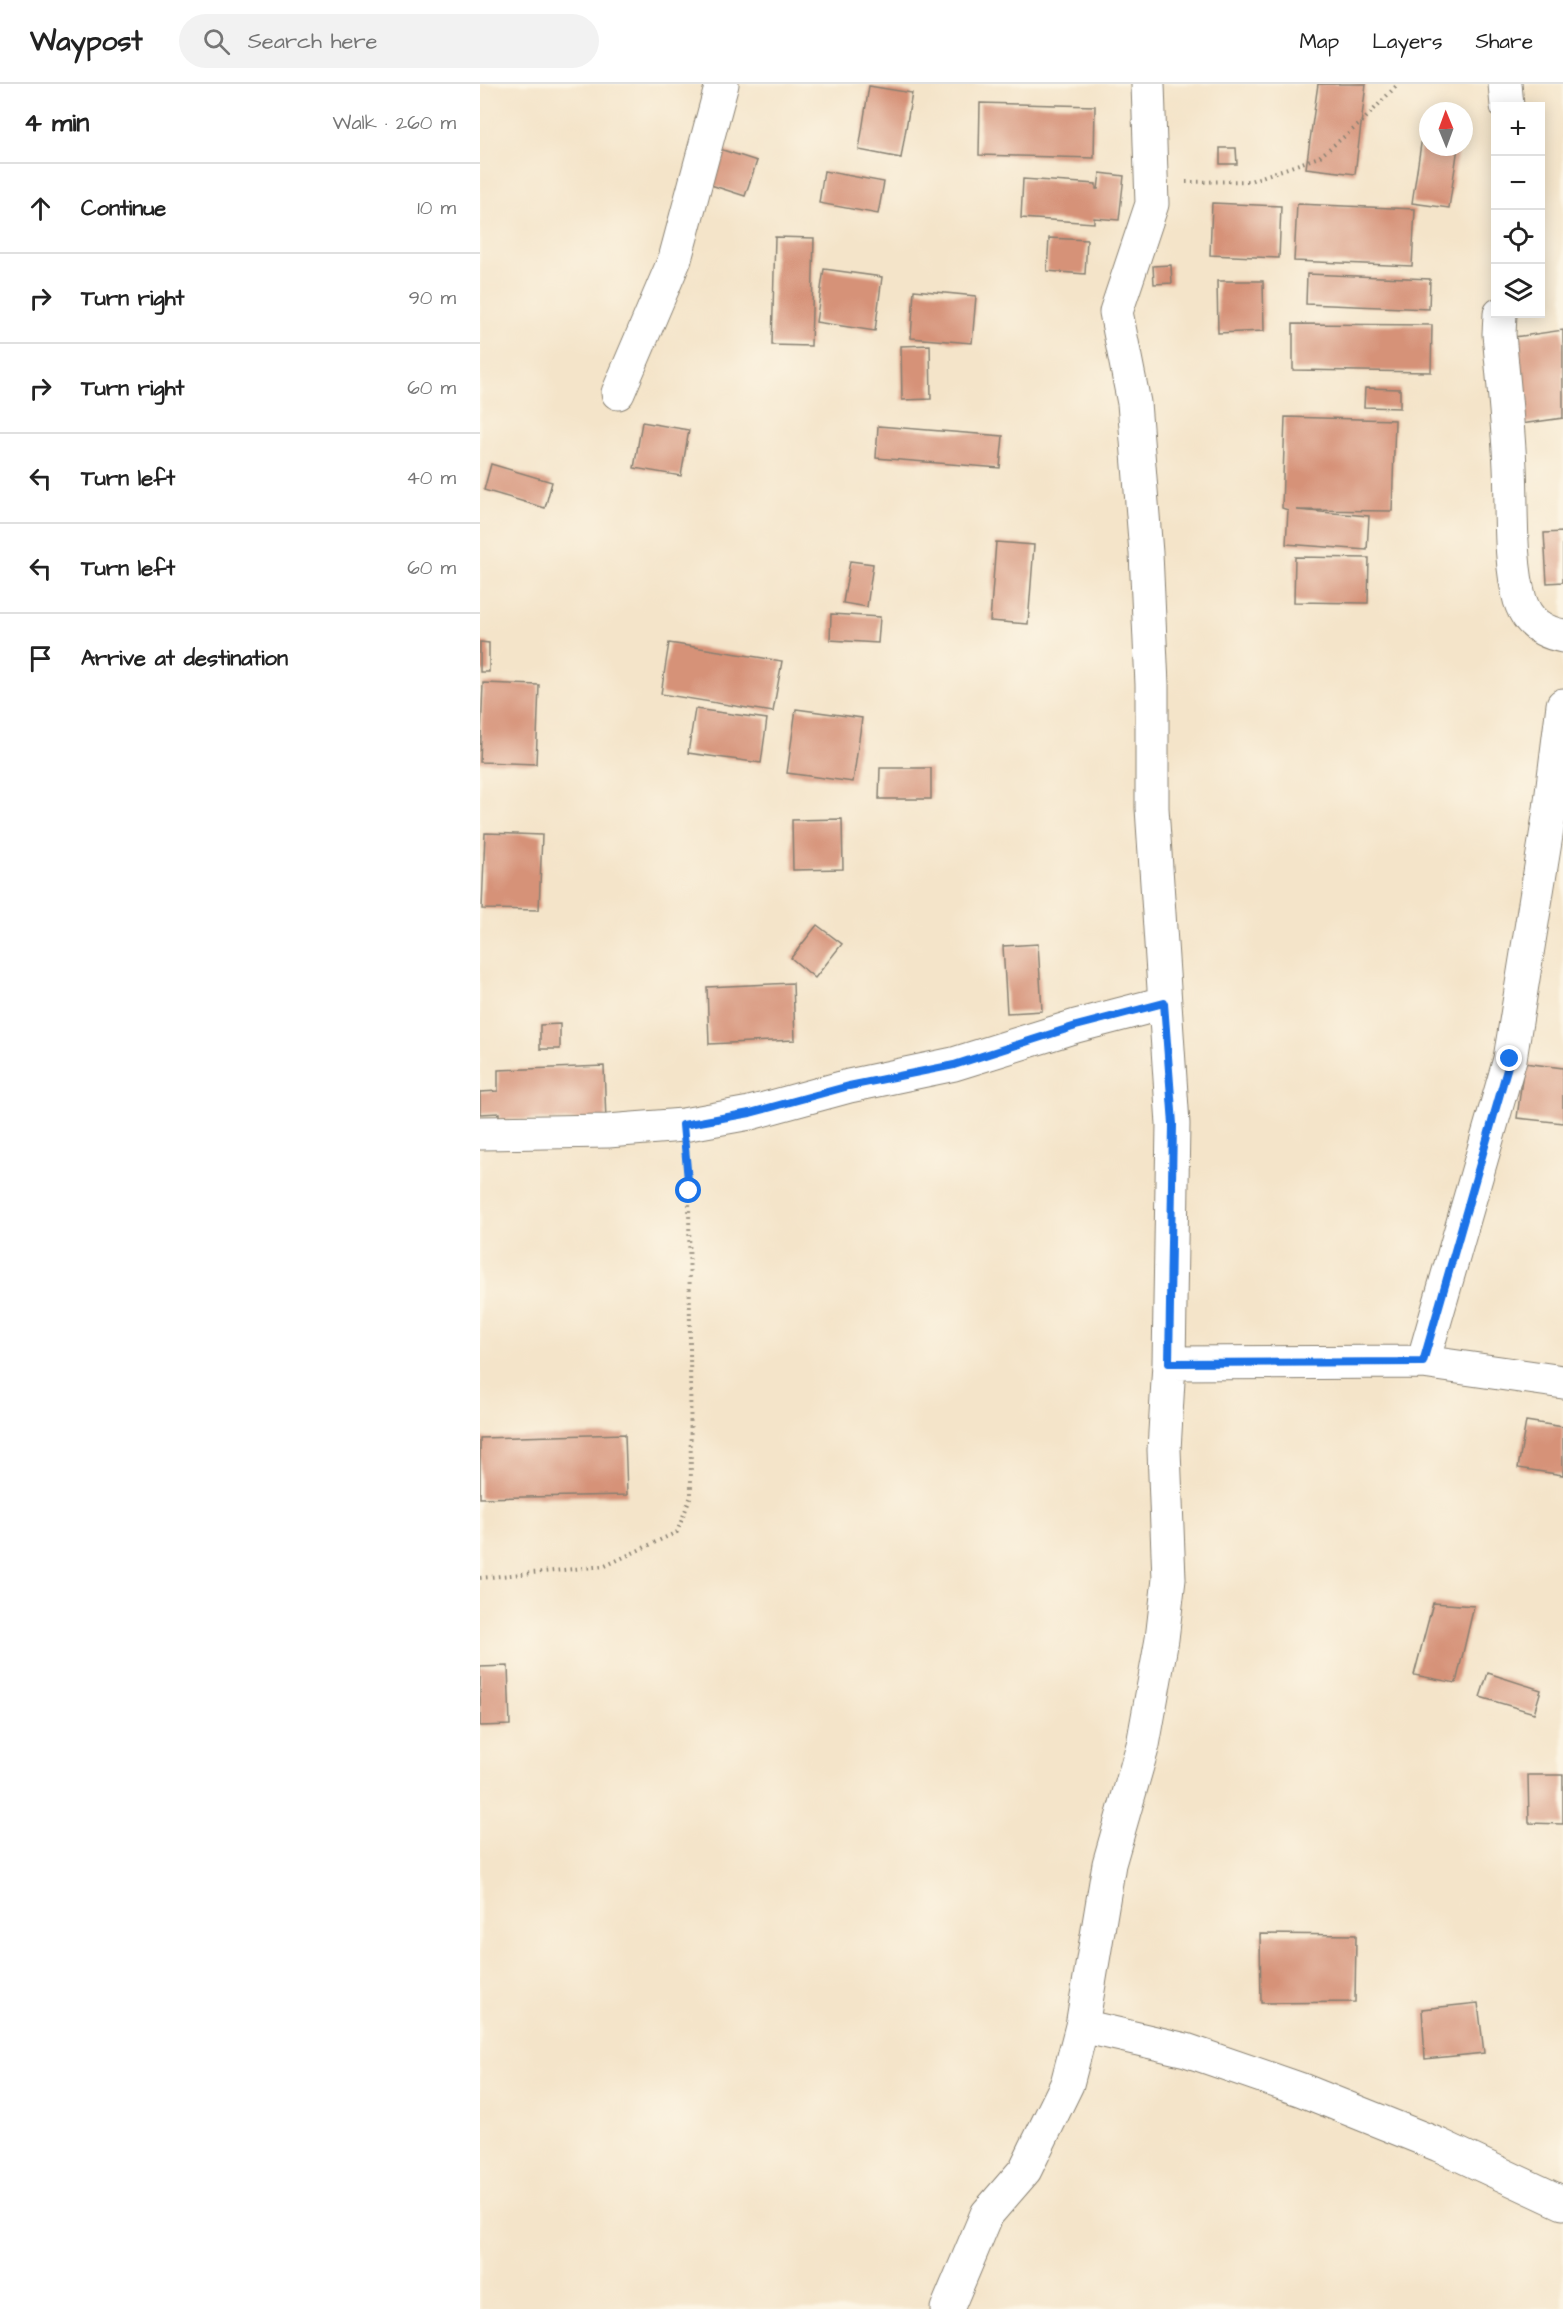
<!DOCTYPE html>
<meta charset="utf-8">
<style>
:root{--surface:#fff;--page:#f2f2f2;--text:#222;--muted:#767676;--line:#e0e0e0}
body{margin:0;font-family:"Architects Daughter",sans-serif;background:var(--page);color:var(--text)}
.controls{position:absolute;right:18px;top:18px;display:grid;overflow:hidden;border-radius:0px;box-shadow:0 3px 15px #0003}
.controls button{width:54px;height:54px;display:grid;place-items:center;padding:0;border:0;border-bottom:2px solid var(--line);background:var(--surface);color:var(--text);font:30px sans-serif}
.compass{position:absolute;left:939px;top:18px;width:54px;height:54px;border-radius:50%;background:var(--surface);box-shadow:0 3px 15px #0003;rotate:359deg}
.stop{position:absolute;width:18px;height:18px;margin:-14px;border:4px solid #1a73e8;border-radius:50%;background:#fff}
.stop.end{background:#1a73e8;border-color:#fff;box-shadow:0 2px 6px #0008}
.list{margin:0;padding:0;list-style:none}
h2{display:flex;justify-content:space-between;align-items:center;height:78px;margin:0;padding:0 24px;font-size:26px}
h2 small{font-size:20px;font-weight:400;color:var(--muted)}
.list li{display:grid;grid-template-columns:39px 1fr auto;gap:18px;align-items:center;box-sizing:border-box;height:90px;padding:0 24px;border-top:2px solid var(--line)}
.list b{display:block;font-size:22px;white-space:nowrap}
.list em{font-size:20px;font-style:normal;color:var(--muted)}
.icon{flex:none;width:33px;height:33px;fill:none;stroke:currentColor;stroke-width:2;stroke-linecap:round;stroke-linejoin:round}
.map{position:relative;flex:none;width:1083px;height:2225px;overflow:hidden}
header{display:flex;align-items:center;gap:36px;box-sizing:border-box;height:84px;padding:0 30px;background:var(--surface);border-bottom:2px solid var(--line)}
header strong{font-size:28px}
nav{display:flex;gap:33px;margin-inline-start:auto;font-size:21px}
.search{width:420px;height:54px;background:var(--page);display:flex;align-items:center;gap:15px;box-sizing:border-box;padding:0 21px;border-radius:33px;color:var(--muted);font-size:22px}
main{display:flex}
aside{flex:1;background:var(--surface)}
.map>svg:first-child{display:block}
.building{fill:#d69278}
.lines{fill:none;stroke-linecap:round;stroke-linejoin:round}
.minor-casing{stroke:#888072;stroke-width:35}
.path{stroke:#888072;stroke-width:4;stroke-dasharray:1.5 4.5;stroke-linecap:butt}
.minor{stroke:#fff;stroke-width:33}
.route{stroke:#1a73e8;stroke-width:8}
</style>
<header>
<strong>Waypost</strong>
<div class="search"><svg class="icon" aria-label="search" viewBox="0 0 24 24"><circle cx="10" cy="10" r="6"/><path d="M15 15l6 6"/></svg>Search here</div>
<nav><a>Map</a><a>Layers</a><a>Share</a></nav>
</header>
<main>
<aside>
<h2>4 min<small>Walk · 260 m</small></h2>
<ul class="list">
<li><svg class="icon" aria-label="ahead" viewBox="0 0 24 24"><path d="M12 20V5M6 11l6-6 6 6"/></svg><div><b>Continue</b></div><em>10 m</em></li>
<li><svg class="icon" aria-label="right" viewBox="0 0 24 24"><path d="M7 20v-9h11M14 6l5 5-5 5"/></svg><div><b>Turn right</b></div><em>90 m</em></li>
<li><svg class="icon" aria-label="right" viewBox="0 0 24 24"><path d="M7 20v-9h11M14 6l5 5-5 5"/></svg><div><b>Turn right</b></div><em>60 m</em></li>
<li><svg class="icon" aria-label="left" viewBox="0 0 24 24"><path d="M17 20v-9H6M10 6l-5 5 5 5"/></svg><div><b>Turn left</b></div><em>40 m</em></li>
<li><svg class="icon" aria-label="left" viewBox="0 0 24 24"><path d="M17 20v-9H6M10 6l-5 5 5 5"/></svg><div><b>Turn left</b></div><em>60 m</em></li>
<li><svg class="icon" aria-label="arrive" viewBox="0 0 24 24"><path d="M6 21V4h12l-3 4 3 4H6"/></svg><div><b>Arrive at destination</b></div></li>
</ul>
</aside>
<div class="map">
<svg width="1083" height="2225" viewBox="0 0 1083 2225">
<rect width="100%" height="100%" fill="#fcf5e5"/>
<filter id="ink" filterUnits="userSpaceOnUse"><feTurbulence type="fractalNoise" baseFrequency=".0167" numOctaves="2"/><feDisplacementMap in="SourceGraphic" scale="12" xChannelSelector="R" yChannelSelector="G"/><feConvolveMatrix kernelMatrix="1 2 1 2 8 2 1 2 1" color-interpolation-filters="sRGB"/></filter>
<filter id="wash" filterUnits="userSpaceOnUse"><feTurbulence type="fractalNoise" baseFrequency=".008" numOctaves="4" result="noise"/><feDisplacementMap in="SourceGraphic" scale="24" xChannelSelector="R" yChannelSelector="G"/><feGaussianBlur stdDeviation="1.35" result="paint"/><feColorMatrix in="noise" values="0 0 0 0 0 0 0 0 0 0 0 0 0 0 0 0 0 1.4 0 .05"/><feComposite in="paint" operator="in"/></filter>
<g filter="url(#wash)">
<rect width="100%" height="100%" fill="#f4e4c9"/>
<g id="blocks">
<path class="building" d="M838,0H886L875,90L826,84Z
M389,2L432,9L421,74L379,66Z
M500,19L615,22L614,74L499,71Z
M943,47L948,48V63H978L969,124L932,119Z
M221,59L277,77L265,112L209,94Z
M740,64H756L757,80H740Z
M344,87L404,98L398,130L339,119Z
M620,89L644,92L639,136L614,134V139L541,134L543,95L616,100V105H618Z
M732,119L801,122L799,174L730,171Z
M817,120L935,125L932,182L814,177Z
M295,153L334,154L331,262L292,261Z
M569,154L607,156L605,190L567,187Z
M691,181L692,199L674,200L673,182Z
M344,185L402,193L395,247L336,238Z
M827,190L950,195L949,225L826,220Z
M737,197H783L784,247L738,249Z
M434,206L496,212L492,259L431,254Z
M813,240L952,241L951,288L813,286Z
M1083,246V334L1033,341L1021,255Z
M450,261L451,315L422,316L421,262Z
M885,304L920,305V324L884,323Z
M805,333L915,336L912,427L817,426L889,432L887,466L806,460L808,426L802,424Z
M162,338L209,346L201,392L154,384Z
M398,342L523,352L520,384L396,374Z
M11,380L72,398L65,424L4,406Z
M1083,448V498L1067,499L1064,449Z
M516,458L554,461L548,540L510,537Z
M815,473L889,474L888,519L814,518Z
M370,477L393,480L387,523L363,519Z
M351,530L400,533L398,559L350,556Z
M0,558L9,559V588H0Z
M189,559L302,577L293,628L181,610Z
M3,599L59,601L56,680L0,678Z
M215,625L287,635L281,679L208,669Z
M316,625L382,634L373,698L307,689Z
M400,684H451V715H399Z
M362,735L363,785L313,786L312,736Z
M5,749L62,751L59,826L2,825Z
M337,841L362,860L335,894L311,874Z
M558,860L562,927L527,929L523,862Z
M313,899L315,956L229,960L227,903Z
M80,940V965H60V941Z
M1044,979L1083,984V1039L1037,1034Z
M124,982L126,1037L19,1035V1029L0,1030V1008L18,1007V986Z
M1046,1337L1083,1343V1391L1038,1384Z
M145,1350L147,1411L0,1414V1354Z
M953,1519L994,1522L976,1599L934,1591Z
M28,1582L30,1641L0,1642V1583Z
M1008,1589L1061,1606L1054,1629L1000,1613Z
M1048,1691H1083V1740L1049,1739Z
M780,1850L876,1851L875,1918L781,1919Z
M998,1919L1004,1969L945,1975L942,1925Z"/>
</g>
</g>
<g filter="url(#ink)">
<use href="#blocks" fill-opacity="0" stroke="#888072" stroke-width="1.5"/>
<g class="lines">
<defs>
<path id="minor" d="M1025,0L1027,22
M1020,230L1019,250C1023,294 1028,339 1030,383C1032,424 1029,477 1040,516C1047,538 1062,548 1083,552
M138,309L195,175L242,0
M0,1049L128,1047L203,1041L270,1029L369,1002L474,980L596,942L684,919
M943,1278L1030,975L1069,733L1083,621
M689,1279L943,1278L1083,1298
M602,1942L706,1966L822,2006L959,2061L1083,2119
M467,2225L507,2130L545,2086L587,2000L602,1942L629,1780L663,1661L682,1555L689,1495L684,1366L689,1279L693,1040L672,724V601L666,469L654,319L636,228L672,120L668,0"/>
</defs>
<use href="#minor" class="minor-casing"/>
<path class="path" d="M706,98L770,97L839,73L881,39L918,0
M0,1494L125,1482L197,1448L211,1412L209,1107L206,1078"/>
<use href="#minor" class="minor"/>
</g>
</g>
<g class="lines" filter="url(#ink)">
<path class="route" d="M209,1107L203,1041L270,1029L369,1002L474,981L596,942L684,919L693,1040L689,1279L943,1278L1030,975"/>
</g>
</svg>
<div class="controls">
<button>+</button>
<button>−</button>
<button><svg class="icon" aria-label="locate" viewBox="0 0 24 24"><circle cx="12" cy="12" r="6"/><path d="M12 2v4M12 18v4M2 12h4M18 12h4"/></svg></button>
<button><svg class="icon" aria-label="layers" viewBox="0 0 24 24"><path d="M12 4l9 5-9 5-9-5zM3 14l9 5 9-5"/></svg></button>
</div>
<svg class="compass" viewBox="-18 -18 36 36"><path d="M0-13l5 13h-10z" fill="#e53935"/><path d="M0 13l5-13h-10z" fill="#767676"/></svg>
<div class="stop" style="left:209px;top:1107px"></div>
<div class="stop end" style="left:1030px;top:975px"></div>
</div>
</main>
